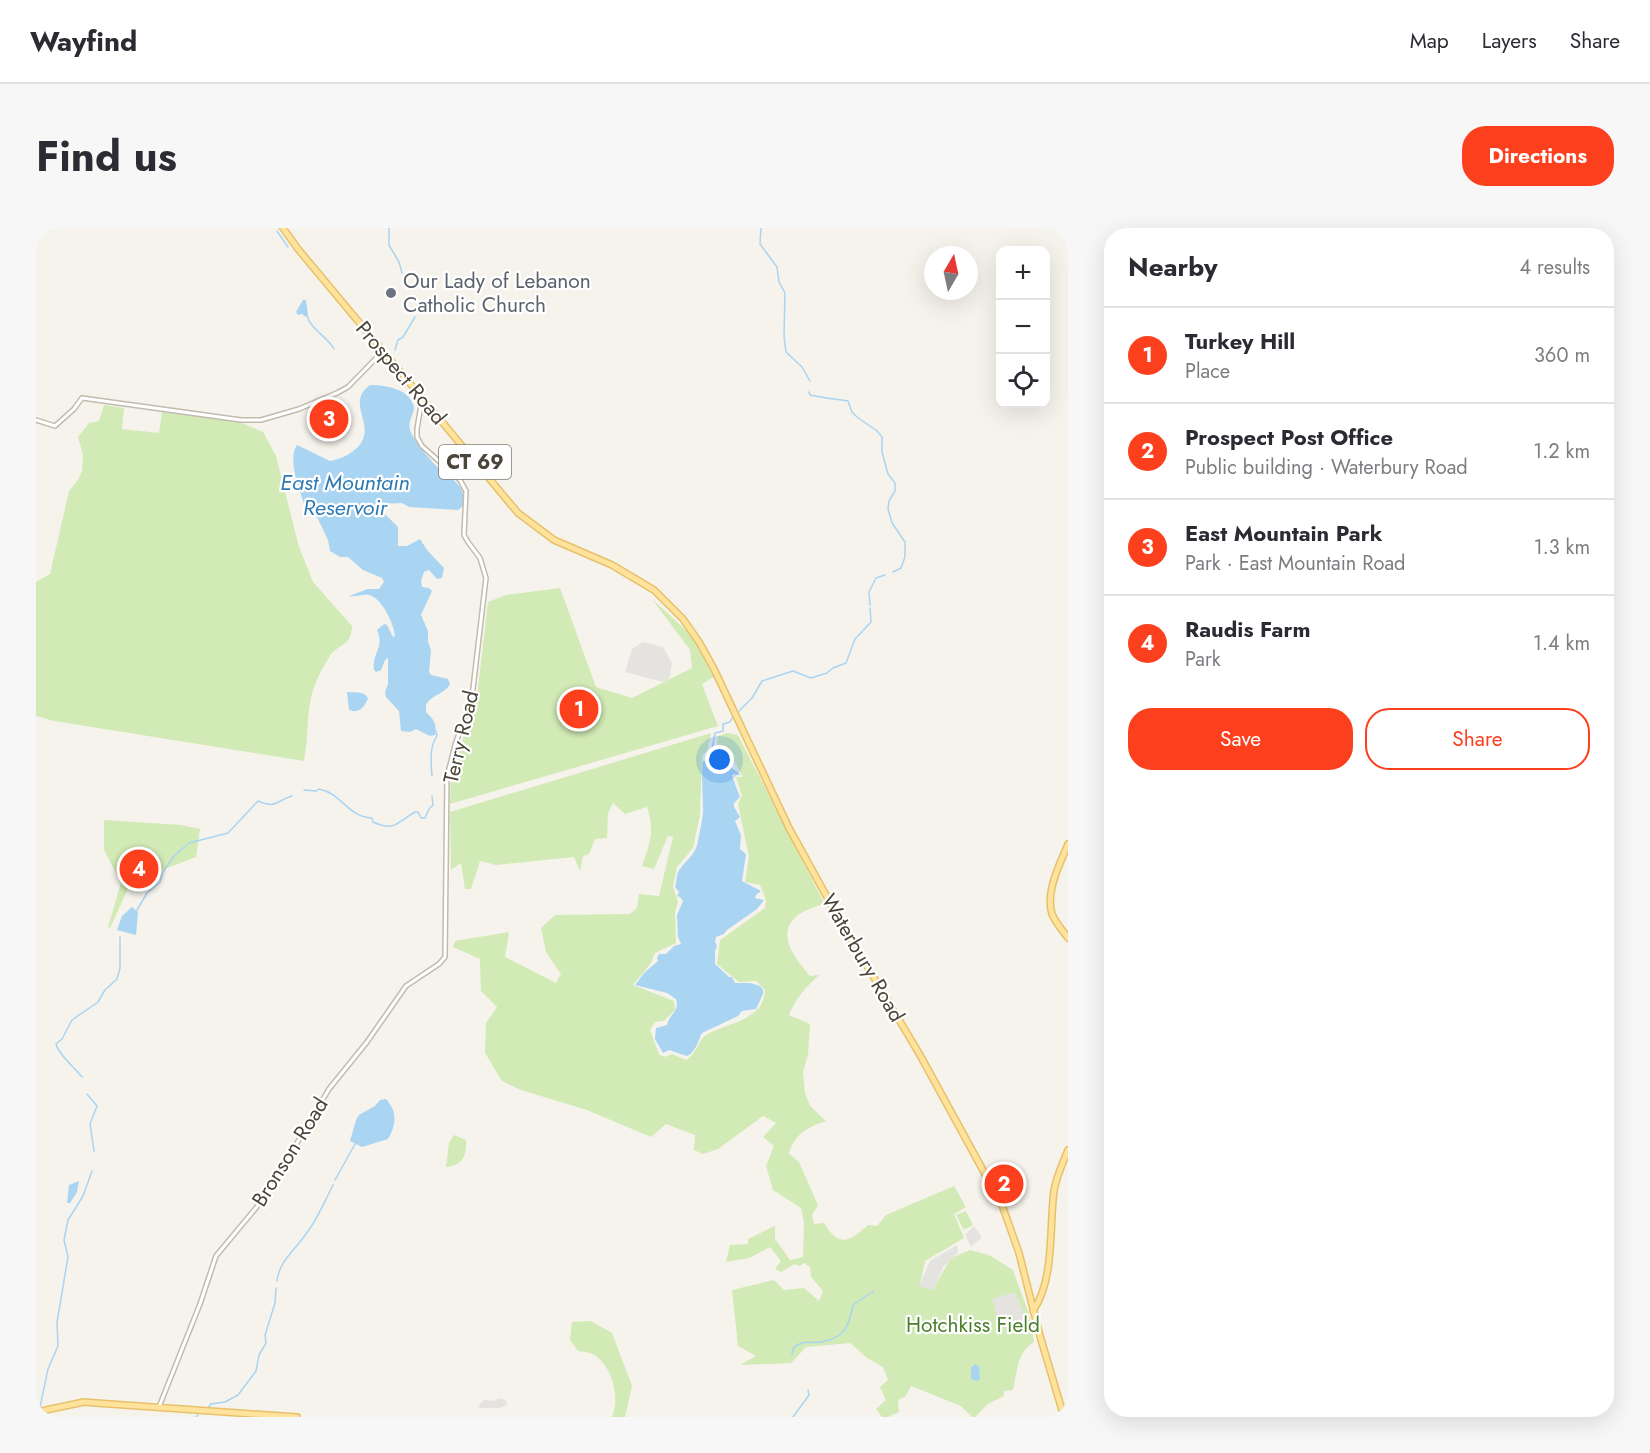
<!DOCTYPE html>
<meta charset="utf-8">
<style>
:root{--surface:#fff;--page:#f7f7f7;--text:#2b2b33;--muted:#7c7c81;--line:#e1e1e2;--accent:#fc3f1d}
body{margin:0;font-family:Jost,sans-serif;background:var(--page);color:var(--text)}
.controls{position:absolute;right:18px;top:18px;display:grid;overflow:hidden;border-radius:12px;box-shadow:0 6px 24px #0002}
.controls button{width:54px;height:54px;display:grid;place-items:center;padding:0;border:0;border-bottom:2px solid var(--line);background:var(--surface);color:var(--text);font:30px sans-serif}
.compass{position:absolute;left:888px;top:18px;width:54px;height:54px;border-radius:50%;background:var(--surface);box-shadow:0 6px 24px #0002;rotate:9deg}
.you{position:absolute;left:684px;top:532px;width:21px;height:21px;margin:-15px;border:4px solid #fff;border-radius:50%;background:#1a73e8;box-shadow:0 0 0 9px #1a73e833}
.badge{display:grid;place-items:center;width:39px;height:39px;border-radius:50%;background:var(--accent);color:#fff;font-size:20px;font-weight:700}
.pin{position:absolute;translate:-50% -50%;border:3px solid #fff;box-shadow:0 2px 6px #0006}
.list{margin:0;padding:0;list-style:none}
h2{display:flex;justify-content:space-between;align-items:center;height:78px;margin:0;padding:0 24px;font-size:26px}
h2 small{font-size:20px;font-weight:400;color:var(--muted)}
.list li{display:grid;grid-template-columns:39px 1fr auto;gap:18px;align-items:center;box-sizing:border-box;height:96px;padding:0 24px;border-top:2px solid var(--line)}
.list b{display:block;font-size:22px;white-space:nowrap}
.list p{margin:0;font-size:20px;white-space:nowrap;color:var(--muted)}
.list em{font-size:20px;font-style:normal;color:var(--muted)}
.actions{display:flex;gap:12px;padding:18px 24px}
.actions a{flex:1;padding:14px 0;border:2px solid var(--accent);border-radius:24px;text-align:center;font-size:21px;color:var(--accent)}
.actions .main{background:var(--accent);color:#fff}
.icon{flex:none;width:33px;height:33px;fill:none;stroke:currentColor;stroke-width:2;stroke-linecap:round;stroke-linejoin:round}
.map{position:relative;flex:none;width:1032px;height:1189px;overflow:hidden;border-radius:24px}
header{display:flex;align-items:center;gap:36px;box-sizing:border-box;height:84px;padding:0 30px;background:var(--surface);border-bottom:2px solid var(--line)}
header strong{font-size:28px}
nav{display:flex;gap:33px;margin-inline-start:auto;font-size:21px}
.intro{display:flex;align-items:center;justify-content:space-between;box-sizing:border-box;height:144px;padding:0 36px}
h1{margin:0;font-size:42px}
.button{padding:15px 27px;border-radius:24px;background:var(--accent);color:#fff;font-size:21px;font-weight:700}
main{display:flex;gap:36px;padding:0 36px}
aside{flex:1;background:var(--surface);border-radius:24px;box-shadow:0 6px 24px #0002}
.map>svg:first-child{display:block}
.green{fill:#d2eab5}
.parking{fill:#e5e3e0}
.water{fill:#a9d4f2}
.lines{fill:none;stroke-linecap:round;stroke-linejoin:round}
.stream{stroke:#a9d4f2;stroke-width:1.5}
.minor-casing{stroke:#c2bbae;stroke-width:6}
.major-casing{stroke:#e6c16a;stroke-width:8}
.minor{stroke:#fff;stroke-width:3}
.major{stroke:#ffe39c;stroke-width:5}
.worship-dot{fill:#6b7280;stroke:#fff;stroke-width:2}
.labels{text-anchor:middle;dominant-baseline:central;stroke-width:4.5;stroke-linejoin:round;paint-order:stroke}
.shield{fill:#fff;stroke:#817c74;stroke-width:1.5}
.shield-label{font-size:20px;font-weight:bold;fill:#4b4439}
.worship-label{font-size:21px;fill:#5b616d;stroke:#fff;text-anchor:start}
.street-label{font-size:21px;fill:#4b4439;stroke:#fff}
.park-label{font-size:21px;fill:#4a7f2a;stroke:#fff}
.water-label{font-size:22px;font-style:italic;fill:#2e7ab2;stroke:#fff}
</style>
<header>
<strong>Wayfind</strong>
<nav><a>Map</a><a>Layers</a><a>Share</a></nav>
</header>
<div class="intro"><h1>Find us</h1><a class="button">Directions</a></div>
<main>
<div class="map">
<svg width="1032" height="1189" viewBox="0 0 1032 1189">
<rect width="100%" height="100%" fill="#f6f3ec"/>
<path class="green" d="M68,177L88,180L86,201L123,205L126,184L203,194L227,204L240,228L263,319L277,354L316,398C315,418 306,414 295,426C293,430 290,434 288,438C267,474 275,495 268,533L18,493L0,488V354L14,346L33,263L42,252L46,243L47,227L42,209L53,195L63,193Z
M524,360L560,459L596,470L656,440L654,422L616,371L655,407L678,449L666,456L682,498L414,576L415,547L441,469L452,374L470,367Z
M675,505L671,523L666,527L664,587L657,620L641,639L637,658L642,674L639,684L640,715L619,725L615,735L597,757L638,773L639,782L628,793L619,794L614,802L623,826L628,829L636,826L650,832C662,825 661,813 670,807C692,794 728,793 729,762L720,753L703,754L681,736L684,712L729,680L730,672L724,657L709,654L713,629L702,576L706,568L700,549H707L695,528L681,516L682,508L691,505L702,507L788,675C780,679 769,682 762,687C738,706 760,731 774,748L783,747C770,759 759,771 753,787L774,796L772,827L767,844L769,865L774,878L790,893C772,899 758,906 753,926L763,934L782,977L776,987L778,996L788,995C803,1020 813,1014 832,997L841,998L850,987L918,958L930,979L918,986L928,1010L889,1033L884,1057L901,1054L915,1030L934,1022L953,1027L977,1042L994,1089L998,1114C981,1124 981,1144 977,1162L968,1163V1168L952,1176L939,1189H936L925,1178L875,1158L870,1168L862,1172L863,1184L852,1189H846L840,1181L850,1172L844,1159L852,1152L847,1139L831,1130L814,1115L770,1119L755,1135L704,1137L720,1128L702,1118L696,1062L738,1052L748,1062L768,1060L783,1073L787,1063L775,1049L774,1039L768,1035L764,1038L758,1036L745,1044L739,1041L745,1033L734,1019L713,1030L690,1034L694,1017L712,1016V1011L739,998V1011L754,1032L767,1029L768,994L765,980L737,962L730,938L738,918L727,909L740,895L727,888L682,921L667,926L658,922L659,907L630,896L615,909L551,882L485,862L466,853L449,825L450,795L461,779L445,763L444,731L417,719L419,713L473,704L469,729L520,755L525,746L510,724L505,700L519,687L594,686L601,680L603,666L623,668L637,609L632,608L618,641L606,638C614,615 619,603 611,579L589,586L577,575L572,585L571,610L559,611L553,626L547,628L544,643L538,629L460,637L444,633L435,661H429L425,635L415,642L414,584Z
M68,592L145,597L164,601L160,629L95,654L74,700L72,699L85,655L68,622Z
M418,907L430,912C431,927 427,938 410,939L413,915Z
M930,983L937,997L928,1002L920,987Z
M555,1093L576,1105L596,1158L589,1189H576C584,1170 577,1141 560,1128C555,1124 548,1124 542,1123L534,1112L536,1094Z"/>
<path class="parking" d="M607,414L627,419L636,435L634,448L631,453L627,454L589,444L596,421Z
M938,998L946,1009L935,1019L929,1007Z
M921,1017L922,1025L907,1039L898,1062L883,1058L894,1033Z
M979,1064L987,1083L991,1097L989,1099H992V1103L985,1107L984,1105L977,1104L973,1092L967,1093L961,1088L956,1071Z
M461,1170L470,1172L471,1177L464,1180H443L444,1175L447,1174L448,1172L460,1173Z"/>
<path class="water" d="M267,72H270L272,87L270,89L266,86L262,87L260,84Z
M334,157C350,157 375,161 378,180C377,188 372,193 374,202C377,212 397,236 405,242C419,253 432,260 426,279L422,282L373,279L366,275L343,276L347,284L362,299V318H371L384,311L391,322L408,340L406,350L401,351L393,342L388,344L385,353L386,359L393,360L396,363L385,387L392,403V414L395,422L393,444L395,447L412,451L414,456C409,466 396,466 390,477V484C398,492 401,495 399,507L394,508L380,501L374,504L365,503L363,483L350,469L349,464L352,456V430L349,432L345,442L340,444L338,442C335,426 349,420 341,402L348,396L351,397L357,409L359,408C358,396 346,370 333,367C326,366 320,369 313,368L332,361H343L348,354L346,350L327,342L312,329H304L294,323L292,312L281,289L271,285C266,267 250,233 261,217L294,233C303,231 309,229 316,224C348,201 306,177 334,157Z
M311,464C318,465 327,462 332,470C329,479 323,486 313,482Z
M667,533C680,532 696,538 705,547L697,546L696,548L704,569L698,575V579L704,589L699,593L705,607L704,621L710,626L706,653L725,663L720,667L719,670L728,672L721,681L691,702L688,706L680,709L679,714L681,718L679,723V736L693,749H696L699,755H714L724,758L727,762V766L720,781L706,783L702,788L666,805C662,813 660,824 651,828L633,822L627,825L619,811L620,800L631,797C633,786 644,784 640,771L631,765L599,757L608,745L622,733L621,730L623,726H630L638,718L645,716L642,709L641,687L647,673L644,669L641,668L643,664L639,659C641,653 640,645 644,641C651,631 660,626 662,613C663,606 668,586 667,580C667,572 665,540 667,533Z
M96,679L102,684L100,707L81,702L86,688Z
M350,871C362,884 360,897 352,911L326,919L314,913L320,892L323,887L339,878L344,872Z
M43,953L41,964L34,975H31L33,957Z
M939,1136L943,1138L944,1151L941,1153L935,1151V1140Z"/>
<g class="lines">
<path class="stream" d="M353,0V17L363,34L366,45
M725,0L724,16L741,39L743,54L749,65L748,108L750,124L766,139L774,153
M241,3L252,19
M271,88C276,103 291,108 298,121
M359,122L362,112L367,109L379,89
M773,164L774,167C787,170 799,171 812,173L816,184L821,189L841,203L846,209V224L852,246L859,255V263L853,273L852,281L856,295L869,314V329L865,340L857,344
M834,377L833,364L840,350L849,347
M703,483L716,470L726,453L757,443L775,450L791,445L797,440L810,435L819,411L835,394L834,380
M674,533L679,505L687,503V496L694,494L696,490
M396,548C395,537 393,518 401,508L400,503
M268,562L280,563L283,561C307,566 310,588 336,590L337,594C359,604 360,595 379,584H382L385,590H389L393,581L397,577L396,568
M101,682L111,665L124,654L127,644L138,628L153,615L192,605L222,573C241,581 239,573 256,568
M46,849C39,840 22,826 20,816L26,811L36,792L62,774L69,762L81,751L84,740V709
M51,866L61,878L54,896L58,923
M299,952L319,916
M241,1053C243,1033 259,1022 270,1006C281,992 289,973 297,957
M756,1126L758,1119C770,1111 773,1116 785,1114C809,1110 813,1098 817,1077L838,1063
M4,1179L12,1141L22,1118L21,1094L32,1029L28,1012L32,992L47,968L56,943
M172,1180L175,1176L189,1174L202,1167L220,1143L223,1127L230,1115L229,1107L239,1075L240,1060
M2,1189L3,1187
M160,1189L162,1187
M757,1189L773,1167L772,1162"/>
<defs>
<path id="minor" d="M0,192L19,198L38,181L46,170L205,192H225L263,181L301,165L312,159L347,123
M123,1179L164,1076L180,1028L229,969L293,861L331,814L370,758L403,736L409,729L411,549L419,517L436,469L450,350L444,330L432,314L428,307L430,263L424,252L386,218L381,209V201L386,171"/>
<path id="major" d="M247,0L262,21L482,285L518,312L576,337L618,362L647,391L663,414L678,441L753,600L803,691L884,827L966,977L983,1025L1004,1108L1028,1189
M1032,616C1024,636 1009,664 1016,686C1019,694 1027,703 1032,710
M997,1083C1019,1051 1013,999 1018,963C1020,949 1027,935 1032,922
M0,1184L48,1174L60,1175L261,1189"/>
</defs>
<use href="#minor" class="minor-casing"/>
<use href="#major" class="major-casing"/>
<use href="#minor" class="minor"/>
<use href="#major" class="major"/>
</g>
<circle class="worship-dot" cx="355" cy="65" r="6"/>
<g class="labels">
<rect class="shield" x="403" y="217" width="72" height="34" rx="4.5"/>
<g class="shield-label">
<text x="439" y="234">CT 69</text>
</g>
<g class="worship-label">
<text x="367" y="53">Our Lady of Lebanon<tspan x="367" dy="24">Catholic Church</tspan></text>
</g>
<g class="street-label">
<text transform="translate(365 145) rotate(50)">Prospect Road</text>
<text transform="translate(425 509) rotate(-77)">Terry Road</text>
<text transform="translate(827 730) rotate(60)">Waterbury Road</text>
<text transform="translate(254 924) rotate(-58)">Bronson Road</text>
</g>
<g class="park-label">
<text x="937" y="1097">Hotchkiss Field</text>
</g>
<g class="water-label">
<text x="309" y="254">East Mountain<tspan x="309" dy="25">Reservoir</tspan></text>
</g>
</g>
</svg>
<div class="controls">
<button>+</button>
<button>−</button>
<button><svg class="icon" aria-label="locate" viewBox="0 0 24 24"><circle cx="12" cy="12" r="6"/><path d="M12 2v4M12 18v4M2 12h4M18 12h4"/></svg></button>
</div>
<svg class="compass" viewBox="-18 -18 36 36"><path d="M0-13l5 13h-10z" fill="#e53935"/><path d="M0 13l5-13h-10z" fill="#7c7c81"/></svg>
<div class="you"></div>
<div class="pin badge" style="left:543px;top:481px">1</div>
<div class="pin badge" style="left:968px;top:956px">2</div>
<div class="pin badge" style="left:293px;top:191px">3</div>
<div class="pin badge" style="left:103px;top:641px">4</div>
</div>
<aside>
<h2>Nearby<small>4 results</small></h2>
<ul class="list">
<li><span class="badge">1</span><div><b>Turkey Hill</b><p>Place</p></div><em>360 m</em></li>
<li><span class="badge">2</span><div><b>Prospect Post Office</b><p>Public building · Waterbury Road</p></div><em>1.2 km</em></li>
<li><span class="badge">3</span><div><b>East Mountain Park</b><p>Park · East Mountain Road</p></div><em>1.3 km</em></li>
<li><span class="badge">4</span><div><b>Raudis Farm</b><p>Park</p></div><em>1.4 km</em></li>
</ul>
<div class="actions"><a class="main">Save</a><a>Share</a></div>
</aside>
</main>
